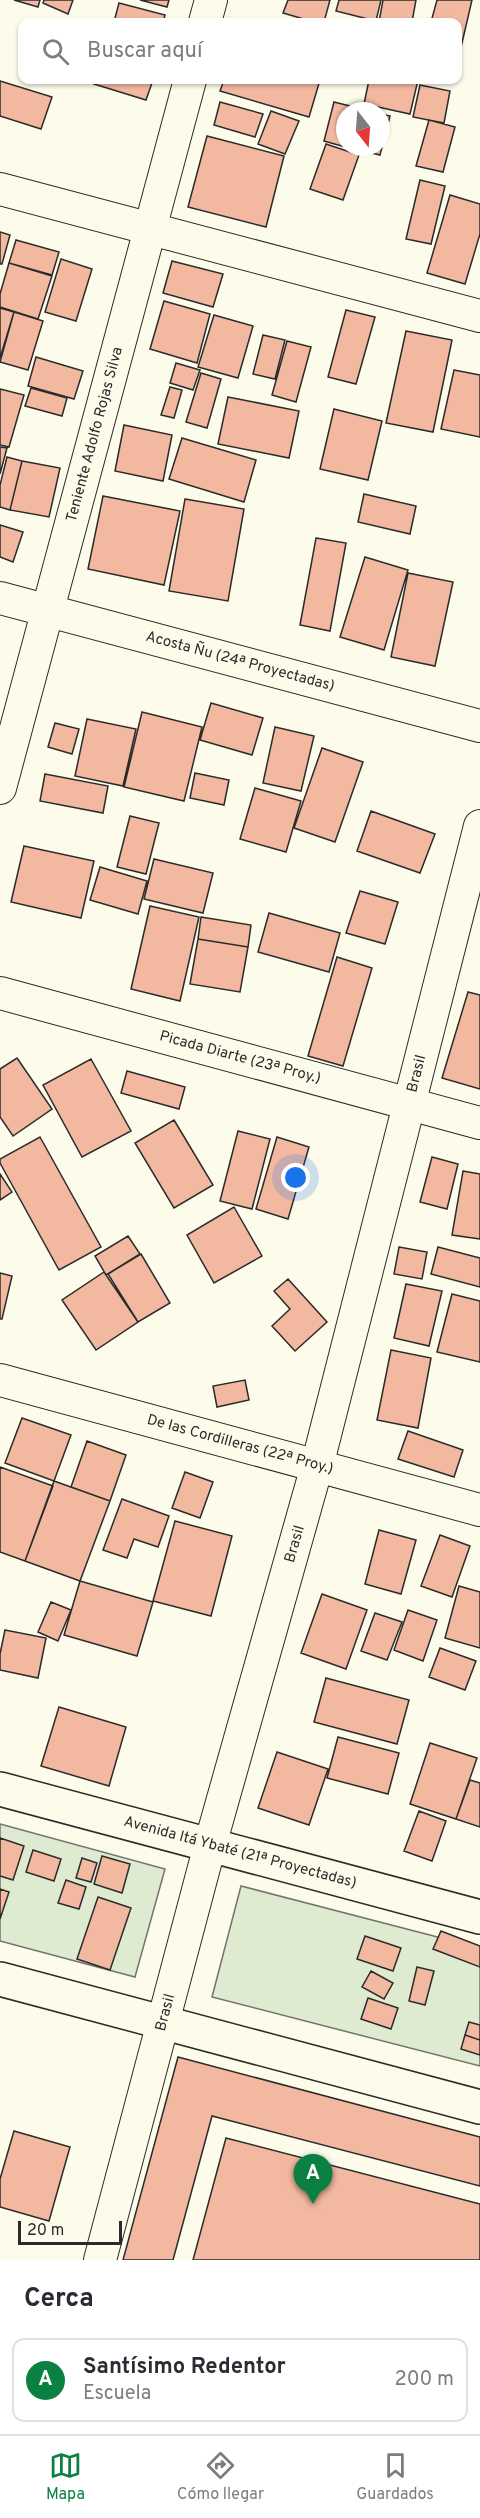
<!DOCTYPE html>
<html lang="es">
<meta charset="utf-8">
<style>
:root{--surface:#fff;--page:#f7f7f7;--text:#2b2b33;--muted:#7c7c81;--line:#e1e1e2;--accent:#0b8043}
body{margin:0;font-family:Overpass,sans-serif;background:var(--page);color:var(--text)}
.compass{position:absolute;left:336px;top:102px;width:54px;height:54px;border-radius:50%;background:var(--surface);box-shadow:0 2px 4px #0004;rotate:163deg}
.scale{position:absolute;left:18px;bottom:15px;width:104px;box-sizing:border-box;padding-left:6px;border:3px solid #2b2b2b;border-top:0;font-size:16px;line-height:21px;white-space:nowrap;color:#2b2b2b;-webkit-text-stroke:4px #fdfbea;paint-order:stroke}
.you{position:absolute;left:296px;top:1178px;width:21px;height:21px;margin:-15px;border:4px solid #fff;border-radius:50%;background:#1a73e8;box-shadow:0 0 0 9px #1a73e833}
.badge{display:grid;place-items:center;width:39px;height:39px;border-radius:50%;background:var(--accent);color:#fff;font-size:20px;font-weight:700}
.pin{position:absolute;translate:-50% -50px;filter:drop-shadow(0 2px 3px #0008)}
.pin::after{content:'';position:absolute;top:32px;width:21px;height:18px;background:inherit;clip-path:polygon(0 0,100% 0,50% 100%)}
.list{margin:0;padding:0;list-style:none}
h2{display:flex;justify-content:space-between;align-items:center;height:78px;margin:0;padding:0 24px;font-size:26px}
h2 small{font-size:20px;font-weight:400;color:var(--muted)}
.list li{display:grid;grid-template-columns:39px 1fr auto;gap:18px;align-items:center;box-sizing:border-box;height:84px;margin:0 12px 12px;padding:0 12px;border:2px solid var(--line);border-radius:12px}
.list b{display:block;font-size:22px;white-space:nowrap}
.list p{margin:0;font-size:20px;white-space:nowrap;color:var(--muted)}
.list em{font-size:20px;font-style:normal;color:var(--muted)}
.icon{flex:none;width:33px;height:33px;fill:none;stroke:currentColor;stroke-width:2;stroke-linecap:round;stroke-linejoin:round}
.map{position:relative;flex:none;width:480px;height:2260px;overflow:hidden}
.search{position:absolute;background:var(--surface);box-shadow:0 2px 4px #0004;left:18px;right:18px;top:18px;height:66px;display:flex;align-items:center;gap:15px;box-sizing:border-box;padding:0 21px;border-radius:12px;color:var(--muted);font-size:22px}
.sheet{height:174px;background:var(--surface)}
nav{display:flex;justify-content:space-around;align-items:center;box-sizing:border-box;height:84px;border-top:2px solid var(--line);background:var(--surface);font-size:16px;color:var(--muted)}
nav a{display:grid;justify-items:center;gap:3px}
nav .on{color:var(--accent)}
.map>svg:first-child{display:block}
.green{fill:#deebd1;stroke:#74746e;stroke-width:1.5}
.building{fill:#f2b8a0;stroke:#2b2b2b;stroke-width:1.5}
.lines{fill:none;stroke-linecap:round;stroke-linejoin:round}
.minor-casing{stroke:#2b2b2b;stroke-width:34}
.secondary-casing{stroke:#2b2b2b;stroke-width:36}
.minor{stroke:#fdfbea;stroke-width:32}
.secondary{stroke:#fdfbea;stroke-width:33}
.labels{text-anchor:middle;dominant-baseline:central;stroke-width:4.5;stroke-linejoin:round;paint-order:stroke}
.street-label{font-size:15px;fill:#2b2b2b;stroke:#fdfbea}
</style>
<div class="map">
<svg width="480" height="2260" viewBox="0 0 480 2260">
<rect width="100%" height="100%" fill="#fdfbea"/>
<path class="green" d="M0,1824L165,1869L135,1977L0,1941Z
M241,1886L480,1948V2066L212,1997Z"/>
<path class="building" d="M14,0H40L38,7Z
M44,0H73L68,14L43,3Z
M140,0H169L167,7Z
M288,0H330L324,22H314L283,13Z
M339,0H381L376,21L336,11Z
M383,0H416L412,22H379Z
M437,0H472L458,60V22H431Z
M119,3L165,15L163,22H114Z
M96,80H153L146,100L94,84Z
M224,80H320L309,117L220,91Z
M369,80H418L410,114L364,104Z
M0,81L52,97L41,129L0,116Z
M420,85L450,91L444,123L413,117Z
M220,102L263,114L255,137L214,125Z
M334,102L370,111H345V147L324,141Z
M271,111L299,121L285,154L258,144Z
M381,114L390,116L380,155L347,147H381Z
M429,120L455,127L443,172L416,166Z
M207,136L284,156L266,227L188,207Z
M326,144L359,155L343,200L310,189Z
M420,180L445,186L431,244L406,239Z
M450,195L480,204V234L465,284L427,273Z
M0,232L10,235L2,264H0Z
M16,240L59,252L52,275L9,263Z
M61,259L92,269L76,321L45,312Z
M172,261L223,274L213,307L163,293Z
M9,263L52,276L38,319L0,307V294Z
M164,301L210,314L197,363L150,349Z
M0,308L14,312L0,358Z
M346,310L375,317L356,384L328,377Z
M14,312L43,321L28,370L0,362Z
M214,315L253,326L238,378L198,367Z
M406,331L452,340L433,432L386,423Z
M263,335L285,340L275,379L253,374Z
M287,341L311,347L296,402L272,395Z
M36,357L83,371L74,399L28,386Z
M176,363L200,370L193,390L170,383Z
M454,370L480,375V437L441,429Z
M201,373L221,379L207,428L186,422Z
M170,387L182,390L174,418L161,415Z
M31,388L67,398L62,416L25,406Z
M0,389L24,395L9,447L0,445Z
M228,397L299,411L289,458L218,444Z
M334,409L382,421L368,480L320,469Z
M124,425L172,435L163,481L115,471Z
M182,438L256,460L244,502L169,479Z
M0,447L7,448L0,474Z
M7,457L22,461L10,510L0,507V485Z
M22,461L60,468L49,517L10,510Z
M364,494L416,506L410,534L358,522Z
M103,496L180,511L164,585L88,569Z
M185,499L244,509L228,601L169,591Z
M0,525L23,532L13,562L0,557Z
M316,538L346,543L330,631L300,625Z
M365,557L408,570L384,650L340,637Z
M408,573L453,582L435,666L391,657Z
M211,703L263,718L252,755L200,740Z
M142,712L202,727L184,801L124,787Z
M87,719L136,729L123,786L75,776Z
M55,723L79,729L72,754L48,747Z
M275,727L314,736L301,791L263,783Z
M322,748L363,762L335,842L294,828Z
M195,773L229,780L224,805L190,798Z
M45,774L108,786L103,813L40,801Z
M255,788L301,801L286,852L240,839Z
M371,811L435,834L420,873L357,851Z
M130,816L159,823L146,874L117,867Z
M24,846L94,861L81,918L11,902Z
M154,859L213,873L203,913L144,899Z
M100,867L147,881L138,914L90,900Z
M360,891L398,902L385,944L346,933Z
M150,906L199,917L180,1001L131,989Z
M269,913L340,933L329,972L258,952Z
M201,917L251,925L248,947L198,939Z
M198,939L248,947L240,992L190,984Z
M337,957L372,968L343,1066L308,1056Z
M468,992L480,995V1089L442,1078Z
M17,1058L52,1109L13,1136L0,1117V1069Z
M91,1059L131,1131L82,1157L43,1085Z
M127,1071L185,1087L179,1109L121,1093Z
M174,1120L213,1185L174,1208L135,1143Z
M238,1131L270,1139L252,1209L220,1201Z
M40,1137L101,1247L59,1270L0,1163V1159Z
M277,1137L309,1147L288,1219L256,1209Z
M432,1157L458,1164L447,1209L420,1202Z
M463,1171L480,1174V1239L452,1235Z
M0,1174L12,1192L0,1200Z
M234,1207L262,1256L214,1283L187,1235Z
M128,1236L140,1254L106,1275L95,1256Z
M399,1247L427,1252L422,1279L394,1274Z
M438,1247L480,1258V1287L431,1274Z
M141,1254L170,1303L138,1322L108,1274Z
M104,1272L138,1322L96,1350L62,1300Z
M0,1273L12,1276L2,1319H0Z
M288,1279L327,1322L295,1351L272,1326L290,1309L274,1291Z
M406,1284L442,1291L429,1346L394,1338Z
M452,1294L480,1301V1362L437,1352Z
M391,1350L431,1358L418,1428L377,1420Z
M245,1380L249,1400L217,1407L213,1386Z
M22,1418L71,1435L54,1481L5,1463Z
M408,1431L463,1450L454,1477L398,1459Z
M87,1441L126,1455L110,1501L71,1487Z
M0,1467L53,1486L25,1561L0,1552Z
M185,1472L213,1482L200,1518L172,1508Z
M54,1481L110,1501L80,1581L25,1561Z
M122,1499L169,1516L158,1547L134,1539L127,1558L103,1550Z
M175,1521L232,1536L211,1616L153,1601Z
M379,1530L416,1540L401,1594L365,1584Z
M440,1535L470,1546L452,1597L421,1586Z
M80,1581L153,1602L137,1656L64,1635Z
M459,1586L480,1592V1648L445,1638Z
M322,1594L367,1610L346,1669L301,1653Z
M51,1602L71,1610L58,1641L38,1632Z
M408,1610L437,1620L423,1661L394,1650Z
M375,1613L402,1622L387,1660L361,1651Z
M5,1630L46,1638L38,1678L0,1670V1654Z
M440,1648L476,1661L465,1690L429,1677Z
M326,1678L409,1700L397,1744L314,1722Z
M59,1707L126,1727L109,1786L41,1766Z
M338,1737L399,1753L388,1794L327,1778Z
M430,1743L477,1758L456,1819L410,1804Z
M277,1752L328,1769L309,1825L258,1808Z
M470,1780L480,1783V1827L456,1819Z
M419,1811L446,1821L432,1861L404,1851Z
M0,1838L24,1846L13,1880L0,1876Z
M33,1850L61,1859L54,1881L26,1872Z
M102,1856L130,1864L122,1893L94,1884Z
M82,1858L97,1863L91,1882L76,1878Z
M66,1880L86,1887L79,1909L58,1903Z
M0,1889L9,1892L0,1919Z
M98,1897L131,1908L110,1970L77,1959Z
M441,1931L480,1946V1967L433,1949Z
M365,1936L401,1948L393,1971L357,1959Z
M417,1967L434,1971L425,2005L409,2001Z
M371,1971L393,1983L384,1999L362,1987Z
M368,1998L398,2008L391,2029L361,2019Z
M469,2022L480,2025V2040L465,2035Z
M465,2035L480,2040V2055L461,2049Z
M178,2057L480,2137V2186L212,2116L173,2260H123Z
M14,2131L70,2147L49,2221L0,2207V2179Z
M226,2138L480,2204V2260H193Z"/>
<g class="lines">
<defs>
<g id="minor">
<path d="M205,22L211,0"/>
<path d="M0,189L480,316"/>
<path d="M0,598L480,726"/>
<path id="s1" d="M0,788L190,80"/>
<path d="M0,993L480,1123"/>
<path d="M0,1380L480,1510"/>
<path id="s2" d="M100,2260L210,1845L317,1466L480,826"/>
</g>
<path id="secondary" d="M0,1789L480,1917
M0,1979L480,2107"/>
</defs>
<use href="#minor" class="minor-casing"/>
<use href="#secondary" class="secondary-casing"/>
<use href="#minor" class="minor"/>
<use href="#secondary" class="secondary"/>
</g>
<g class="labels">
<g class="street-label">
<text stroke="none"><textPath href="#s1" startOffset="366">Teniente Adolfo Rojas Silva</textPath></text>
<text transform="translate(240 662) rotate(15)">Acosta Ñu (24ª Proyectadas)</text>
<text transform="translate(240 1058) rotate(15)">Picada Diarte (23ª Proy.)</text>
<text stroke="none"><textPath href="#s2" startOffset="1228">Brasil</textPath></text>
<text transform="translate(240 1445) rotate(15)">De las Cordilleras (22ª Proy.)</text>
<text stroke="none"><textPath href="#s2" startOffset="742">Brasil</textPath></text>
<text transform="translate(240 1853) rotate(15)">Avenida Itá Ybaté (21ª Proyectadas)</text>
<text stroke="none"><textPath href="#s2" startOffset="256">Brasil</textPath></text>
</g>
</g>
</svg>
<svg class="compass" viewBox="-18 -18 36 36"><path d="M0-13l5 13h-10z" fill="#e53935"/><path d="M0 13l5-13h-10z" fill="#7c7c81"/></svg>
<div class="scale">20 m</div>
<div class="you"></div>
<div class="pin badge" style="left:313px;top:2204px">A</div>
<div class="search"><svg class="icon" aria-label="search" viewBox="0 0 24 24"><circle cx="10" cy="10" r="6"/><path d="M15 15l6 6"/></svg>Buscar aquí</div>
</div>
<section class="sheet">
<h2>Cerca<small></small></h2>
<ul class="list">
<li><span class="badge">A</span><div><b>Santísimo Redentor</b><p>Escuela</p></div><em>200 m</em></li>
</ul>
</section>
<nav>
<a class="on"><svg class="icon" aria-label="map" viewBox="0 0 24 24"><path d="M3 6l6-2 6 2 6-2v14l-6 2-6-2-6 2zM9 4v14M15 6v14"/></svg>Mapa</a>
<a><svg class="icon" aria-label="directions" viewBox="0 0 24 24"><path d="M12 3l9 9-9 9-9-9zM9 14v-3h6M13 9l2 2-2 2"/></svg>Cómo llegar</a>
<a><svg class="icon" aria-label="saved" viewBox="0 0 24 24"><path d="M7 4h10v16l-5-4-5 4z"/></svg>Guardados</a>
</nav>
